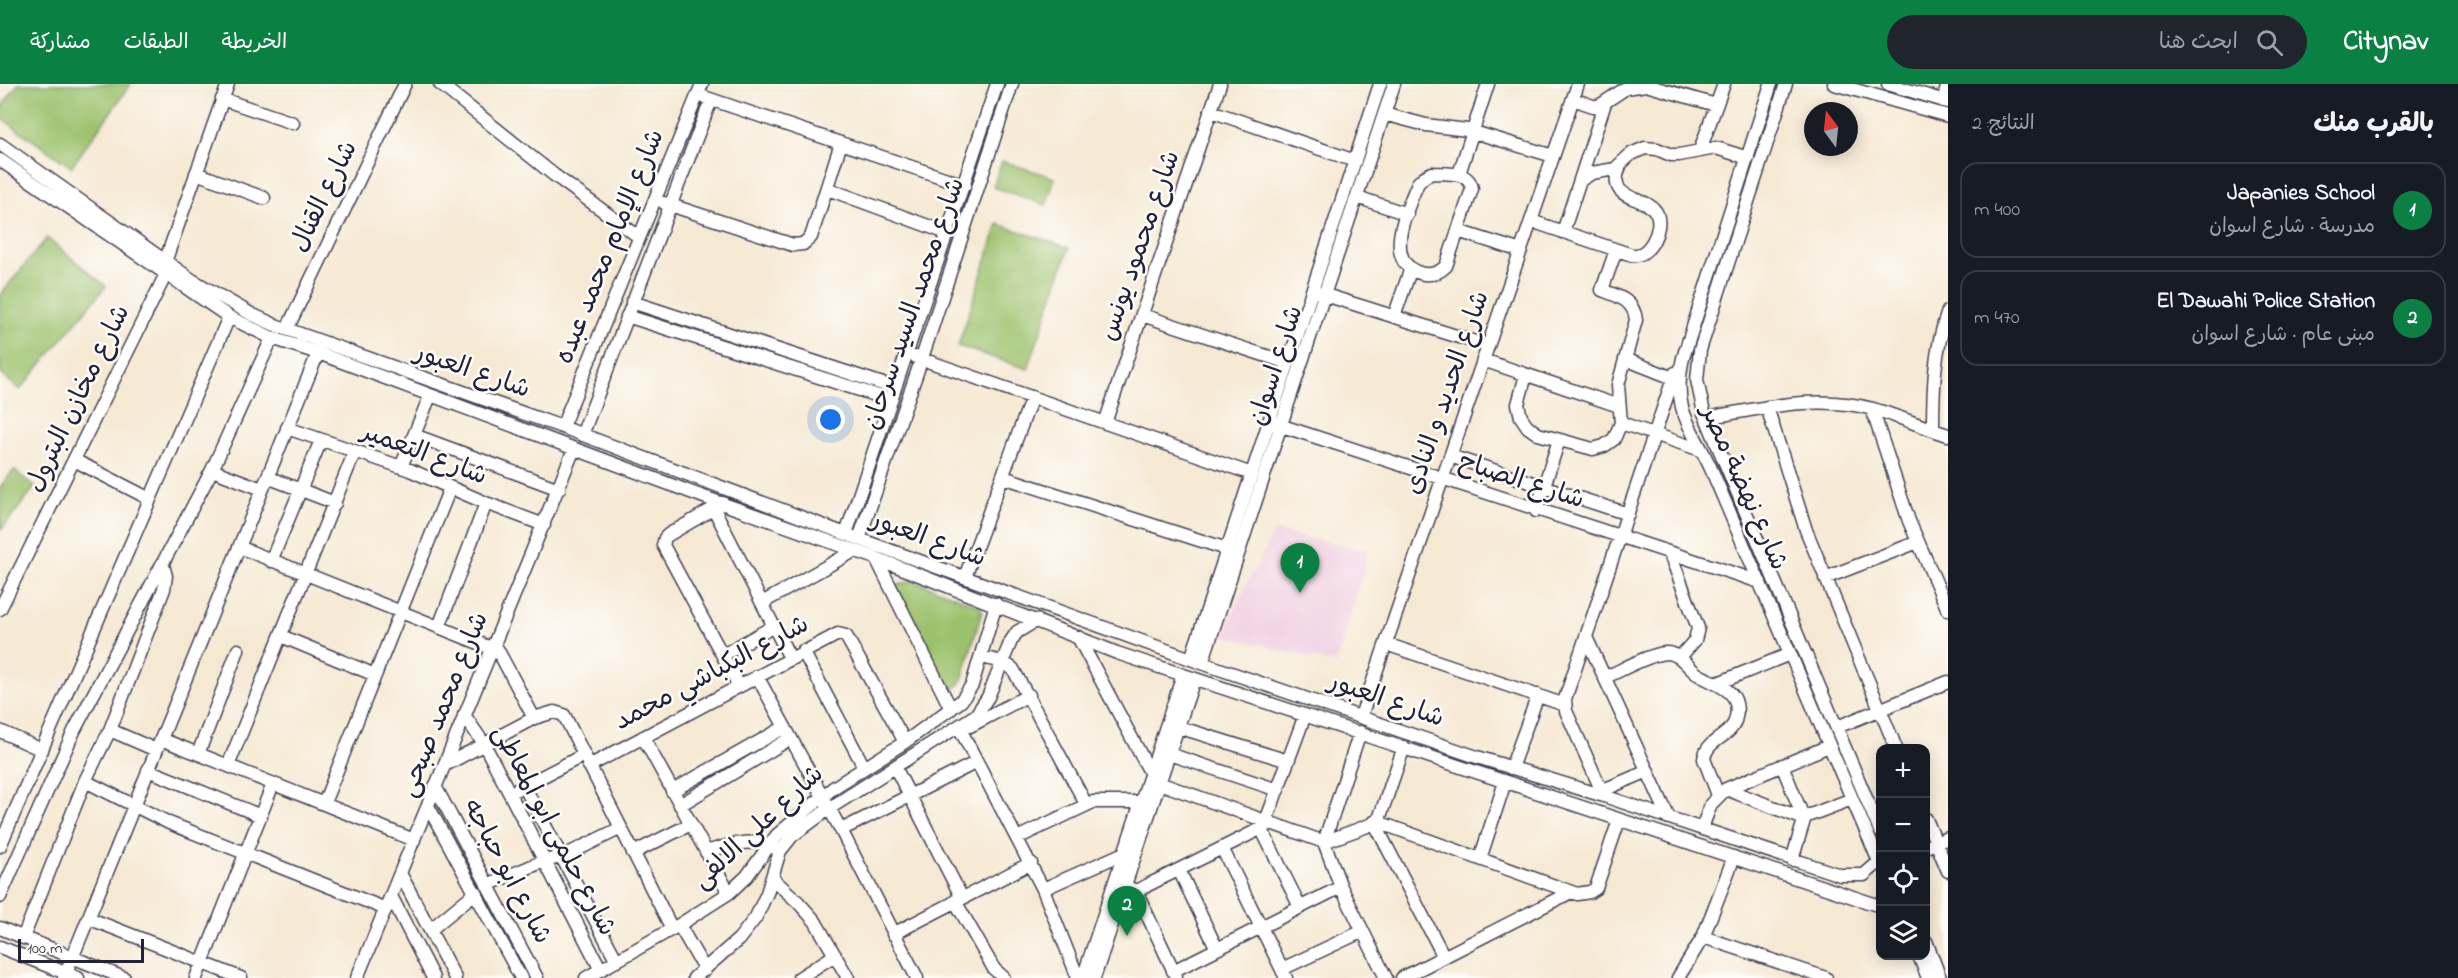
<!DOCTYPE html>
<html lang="ar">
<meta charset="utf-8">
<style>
:root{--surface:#171b24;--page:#20242c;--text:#f1f3f6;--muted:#9ea1a6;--line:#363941;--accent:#0b8043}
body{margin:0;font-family:"Indie Flower","Playpen Sans Arabic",sans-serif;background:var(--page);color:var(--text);direction:rtl}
.controls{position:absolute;right:18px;bottom:18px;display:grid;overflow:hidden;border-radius:12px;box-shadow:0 3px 15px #0003}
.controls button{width:54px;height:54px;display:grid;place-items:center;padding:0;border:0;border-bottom:2px solid var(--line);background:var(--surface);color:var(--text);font:30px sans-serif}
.compass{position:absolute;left:1804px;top:18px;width:54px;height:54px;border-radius:50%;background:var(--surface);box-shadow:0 3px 15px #0003;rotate:345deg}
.scale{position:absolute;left:18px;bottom:15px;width:126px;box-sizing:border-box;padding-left:6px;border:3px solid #22223b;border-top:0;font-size:16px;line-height:21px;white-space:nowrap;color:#22223b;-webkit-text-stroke:4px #fdfcf7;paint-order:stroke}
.you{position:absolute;left:831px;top:336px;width:21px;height:21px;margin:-15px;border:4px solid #fff;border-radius:50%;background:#1a73e8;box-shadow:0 0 0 9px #1a73e833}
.badge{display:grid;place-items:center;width:39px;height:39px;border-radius:50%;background:var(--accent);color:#fff;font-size:20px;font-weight:700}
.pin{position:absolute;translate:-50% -50px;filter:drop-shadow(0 2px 3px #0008)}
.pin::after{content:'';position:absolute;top:32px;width:21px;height:18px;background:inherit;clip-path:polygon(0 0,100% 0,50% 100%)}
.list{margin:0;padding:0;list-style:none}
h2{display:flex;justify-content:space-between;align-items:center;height:78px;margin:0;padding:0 24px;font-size:26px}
h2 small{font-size:20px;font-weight:400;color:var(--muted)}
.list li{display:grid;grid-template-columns:39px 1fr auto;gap:18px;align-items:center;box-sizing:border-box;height:96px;margin:0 12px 12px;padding:0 12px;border:2px solid var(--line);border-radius:18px}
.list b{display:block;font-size:22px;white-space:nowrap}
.list p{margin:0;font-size:20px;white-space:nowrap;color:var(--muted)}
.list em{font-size:20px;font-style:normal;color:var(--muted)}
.icon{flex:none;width:33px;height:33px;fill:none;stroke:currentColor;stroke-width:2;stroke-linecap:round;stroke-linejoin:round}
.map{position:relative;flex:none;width:1948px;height:894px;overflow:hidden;direction:ltr}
header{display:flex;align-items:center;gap:36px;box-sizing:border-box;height:84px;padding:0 30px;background:var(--accent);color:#fff}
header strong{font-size:28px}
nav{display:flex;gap:33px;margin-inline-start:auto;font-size:21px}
.search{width:420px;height:54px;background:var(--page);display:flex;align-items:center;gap:15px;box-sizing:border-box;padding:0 21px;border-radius:33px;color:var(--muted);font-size:22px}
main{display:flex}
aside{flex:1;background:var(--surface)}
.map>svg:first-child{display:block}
.built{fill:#f1d0e3}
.green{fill:#9bc16c;stroke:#5e7254;stroke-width:1.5}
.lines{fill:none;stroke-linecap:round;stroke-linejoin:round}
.minor-casing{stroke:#424052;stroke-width:15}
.minor{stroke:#fff;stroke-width:12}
.labels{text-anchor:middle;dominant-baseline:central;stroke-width:5;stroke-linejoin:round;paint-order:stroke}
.street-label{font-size:26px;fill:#22223b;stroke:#fdfcf7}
</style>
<header>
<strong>Citynav</strong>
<div class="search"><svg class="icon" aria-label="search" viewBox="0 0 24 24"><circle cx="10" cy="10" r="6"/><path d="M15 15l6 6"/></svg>ابحث هنا</div>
<nav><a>الخريطة</a><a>الطبقات</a><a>مشاركة</a></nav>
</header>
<main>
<aside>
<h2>بالقرب منك<small>النتائج: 2</small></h2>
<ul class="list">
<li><span class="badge">1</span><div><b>Japanies School</b><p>مدرسة · شارع اسوان</p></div><em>400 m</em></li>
<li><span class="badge">2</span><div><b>El Dawahi Police Station</b><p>مبنى عام · شارع اسوان</p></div><em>470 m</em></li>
</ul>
</aside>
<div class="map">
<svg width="1948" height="894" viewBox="0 0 1948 894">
<rect width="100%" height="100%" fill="#fdfcf7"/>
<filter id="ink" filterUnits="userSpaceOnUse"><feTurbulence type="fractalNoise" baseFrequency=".0167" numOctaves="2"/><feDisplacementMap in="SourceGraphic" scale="12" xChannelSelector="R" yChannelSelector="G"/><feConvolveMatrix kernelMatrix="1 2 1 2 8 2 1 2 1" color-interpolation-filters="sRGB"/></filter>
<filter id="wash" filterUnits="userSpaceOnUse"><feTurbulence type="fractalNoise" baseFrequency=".008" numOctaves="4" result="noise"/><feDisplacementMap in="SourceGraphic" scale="24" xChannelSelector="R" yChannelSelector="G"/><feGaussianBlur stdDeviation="1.35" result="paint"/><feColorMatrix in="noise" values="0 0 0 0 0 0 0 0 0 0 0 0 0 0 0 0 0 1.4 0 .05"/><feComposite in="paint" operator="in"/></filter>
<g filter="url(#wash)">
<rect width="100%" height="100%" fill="#f6e9d4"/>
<path class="built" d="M1274,447L1369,466L1336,580L1221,551Z"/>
<path class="green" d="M18,0H131L71,83L0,33V25Z
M1002,77L1055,94L1046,121L993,103Z
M998,140L1069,164L1028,285L958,262Z
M47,154L106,202L20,306L0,289V211Z
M14,386L35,403L1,446L0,403Z
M913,496L980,522L982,527L961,599L955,604H950L945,600L896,502Z"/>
</g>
<g filter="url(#ink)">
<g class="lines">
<defs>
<path id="minor" d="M440,0L554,91L639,153
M1771,0L1683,274C1671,328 1692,342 1712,387L1880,780
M1786,0L1700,266L1697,296L1704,329L1880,747
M1834,0L1948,32
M1888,0L1948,18
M704,13L965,101
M222,15L293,39
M1573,15L1593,22H1599L1626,4L1646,1L1716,21
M1943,17L1948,0
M1211,27L1355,77
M1384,30L1426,41L1467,46L1553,72
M0,60L192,196L251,230L275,241L562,343L859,455L1202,579L1477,673L1604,712L1840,791H1864L1879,778
M1700,66L1724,0
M0,76L229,233L272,254L318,269L701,412L876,474L1117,569L1880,822
M196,89L264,114
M1432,89C1447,90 1469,86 1472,105L1446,182C1439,189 1430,192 1420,189C1382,178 1407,124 1418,99L1424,93Z
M1459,90L1488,0
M1581,96L1592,89L1615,85L1631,70L1645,64L1657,65L1671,71H1679L1716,64L1748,74
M828,105L947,149
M1357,113L1407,130
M664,119L793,161L803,160L811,153L841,59
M1531,137L1632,171C1649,174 1663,145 1657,130C1649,110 1604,120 1620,82
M1458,147L1521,167
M1563,148L1605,19
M165,178L228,0
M1319,209L1488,262
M632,218L895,304
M1142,231L1288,279
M627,232L891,316
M1394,233L1411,184
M287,245L405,0
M916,273L1252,390
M1625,275L1673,294
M1483,276L1619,322
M1526,291L1518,320L1521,333L1528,343L1538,350L1593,365L1604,362L1614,355L1621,339L1618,301L1636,236C1634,216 1618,212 1602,206L1616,166
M1767,323L1806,446L1896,664
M1872,325L1909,437L1948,526
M1707,334C1761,324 1818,310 1873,325C1898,332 1923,343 1948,351
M1105,339L1220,0
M1273,339L1760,498
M1621,339L1701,366
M562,343L702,0
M287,344L410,386L486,419L544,441
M1933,346C1933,304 1934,267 1948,227
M414,351L559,405
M582,351L711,16
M1450,372L1628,430
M74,376L150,415
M401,383L430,312
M212,386L262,405
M267,393L335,419
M1003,393L1227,465
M723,419L668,451L665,454L663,461L739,602
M714,425L790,574
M1536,427L1559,356
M846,450L997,0
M859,455L922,274L1012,0
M239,463L491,564
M1670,470L1698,544L1695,556L1680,573
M876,474L951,625
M271,477L321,356
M965,493L1032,313
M1825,494L1918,458
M762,519L854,467
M0,525L166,190
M439,543L486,419
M281,552L375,591
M1078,553L1151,690
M1586,553L1669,734
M494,559L534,634
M1386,560L1565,621
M803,567L864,683
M723,571L774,542
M981,573L1003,578L1013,585L1086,720
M1191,575L1380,0
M1202,579L1394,0
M757,592L841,746L917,894
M1606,593C1622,586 1649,570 1666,569C1681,569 1686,582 1696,589C1714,601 1742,604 1736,633C1733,654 1706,654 1704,675L1718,711
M1718,599L1790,570
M464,631L484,660L601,886
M1361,632L1578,0
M970,642L1029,611
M959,643L1043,805L1078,894
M1178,643L1288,677
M1837,643L1948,598
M0,647L42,666
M1360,648L1324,758L1341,803L1386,894
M643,653L729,809
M161,655L414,756
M156,666L110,646L164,505L166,492L163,481
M198,670L238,566
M1169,670L1278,706
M445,681L534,634L554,628L564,631L672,845
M1782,681L1804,735
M228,682L355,367
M589,682L838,550L846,552L905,658
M895,683L962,814
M1511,684L1538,611
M148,686L261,732
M85,697L169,739L386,825
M1159,699L1324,758L1378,738L1577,810L1590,808L1596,804L1619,736
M435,702L537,894
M524,702L617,877
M518,705L584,671
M1726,705L1804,735
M672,707L785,643
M1601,707L1648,687
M1604,712L1566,627L1565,615L1675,289
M324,719L450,404
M680,721L791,654
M428,722L521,894
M1926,735L1948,787
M1266,737L1305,631
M1374,738L1444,873
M1378,738L1404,663
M1261,744L1300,823
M1702,744L1711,720L1726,705L1829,662
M841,746L977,678
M1017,754L1093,718H1141
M0,762L229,233
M1926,763L1948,754
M1222,764L1286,894
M706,768C728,761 752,753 774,764
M633,769L691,740
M1480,775L1505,698
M1792,776L1805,733L1852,715
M1179,786L1217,865
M400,789L455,894
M772,794L798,818L815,837L848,894
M487,801L544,777L562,773L621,744
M1129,804L1136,807L1176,892
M1043,805L1124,769
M1136,807L1272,739
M391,812L433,894
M0,813L74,647L212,386L272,254
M955,817L994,885L1004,894
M88,834L241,894
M679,841L705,886
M0,844L124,894
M430,846L476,808
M893,850L1031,779
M1703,853L1826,894
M23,854L85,697L110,646
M1926,857L1940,894
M0,863L78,894
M1919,872L1928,894
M1282,885L1363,847
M1173,887L1341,803
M64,894L318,269
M196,894L273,700
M357,894L574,365
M586,894L679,841L729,809L747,792L777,751L833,704L905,658L961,617L972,601L996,520
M694,894L739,855L756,833L767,809L780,767L792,752L830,724L976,631L988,613L1011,557L1017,548L1037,536
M799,894L835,871
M1083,894L1183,591
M1094,894L1194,595
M1402,894L1571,808
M1678,894L1703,853L1734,773"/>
</defs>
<use href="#minor" class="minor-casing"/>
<use href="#minor" class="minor"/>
</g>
</g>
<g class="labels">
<g class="street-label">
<text transform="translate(325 113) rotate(-64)">شارع القنال</text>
<text transform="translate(1141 162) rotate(-71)">شارع محمود يونس</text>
<text transform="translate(611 163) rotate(-68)">شارع الإمام محمد عبده</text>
<text transform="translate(915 220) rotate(-71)">شارع محمد السيد سرحان</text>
<text transform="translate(1277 282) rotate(-72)">شارع اسوان</text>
<text transform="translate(472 288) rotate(19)">شارع العبور</text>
<text transform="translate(1448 309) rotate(-71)">شارع الحديد و النادى</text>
<text transform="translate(79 315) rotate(-64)">شارع مخازن البترول</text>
<text transform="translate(424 371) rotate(21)">شارع التعمير</text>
<text transform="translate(1521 398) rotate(18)">شارع الصباح</text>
<text transform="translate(1743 404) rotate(66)">شارع نهضة مصر</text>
<text transform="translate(928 456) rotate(20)">شارع العبور</text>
<text transform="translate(712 590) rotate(-28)">شارع البكباشي محمد</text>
<text transform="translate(1386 617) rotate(19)">شارع العبور</text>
<text transform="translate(445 621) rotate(-68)">شارع محمد صبحى</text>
<text transform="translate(759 744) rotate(-43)">شارع على الالفى</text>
<text transform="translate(553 747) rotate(62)">شارع حلمى ابو المعاطى</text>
<text transform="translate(506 788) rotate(62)">شارع ابو حباجه</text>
</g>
</g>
</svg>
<div class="controls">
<button>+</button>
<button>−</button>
<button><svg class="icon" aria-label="locate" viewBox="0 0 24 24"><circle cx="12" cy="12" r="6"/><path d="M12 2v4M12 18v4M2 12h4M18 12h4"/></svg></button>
<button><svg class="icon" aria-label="layers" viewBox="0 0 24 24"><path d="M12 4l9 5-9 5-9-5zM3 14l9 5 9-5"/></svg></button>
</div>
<svg class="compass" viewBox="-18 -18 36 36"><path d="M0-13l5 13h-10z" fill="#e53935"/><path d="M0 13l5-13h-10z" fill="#9ea1a6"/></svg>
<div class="scale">100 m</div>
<div class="you"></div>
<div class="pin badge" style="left:1300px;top:509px">1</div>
<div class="pin badge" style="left:1127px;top:852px">2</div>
</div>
</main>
